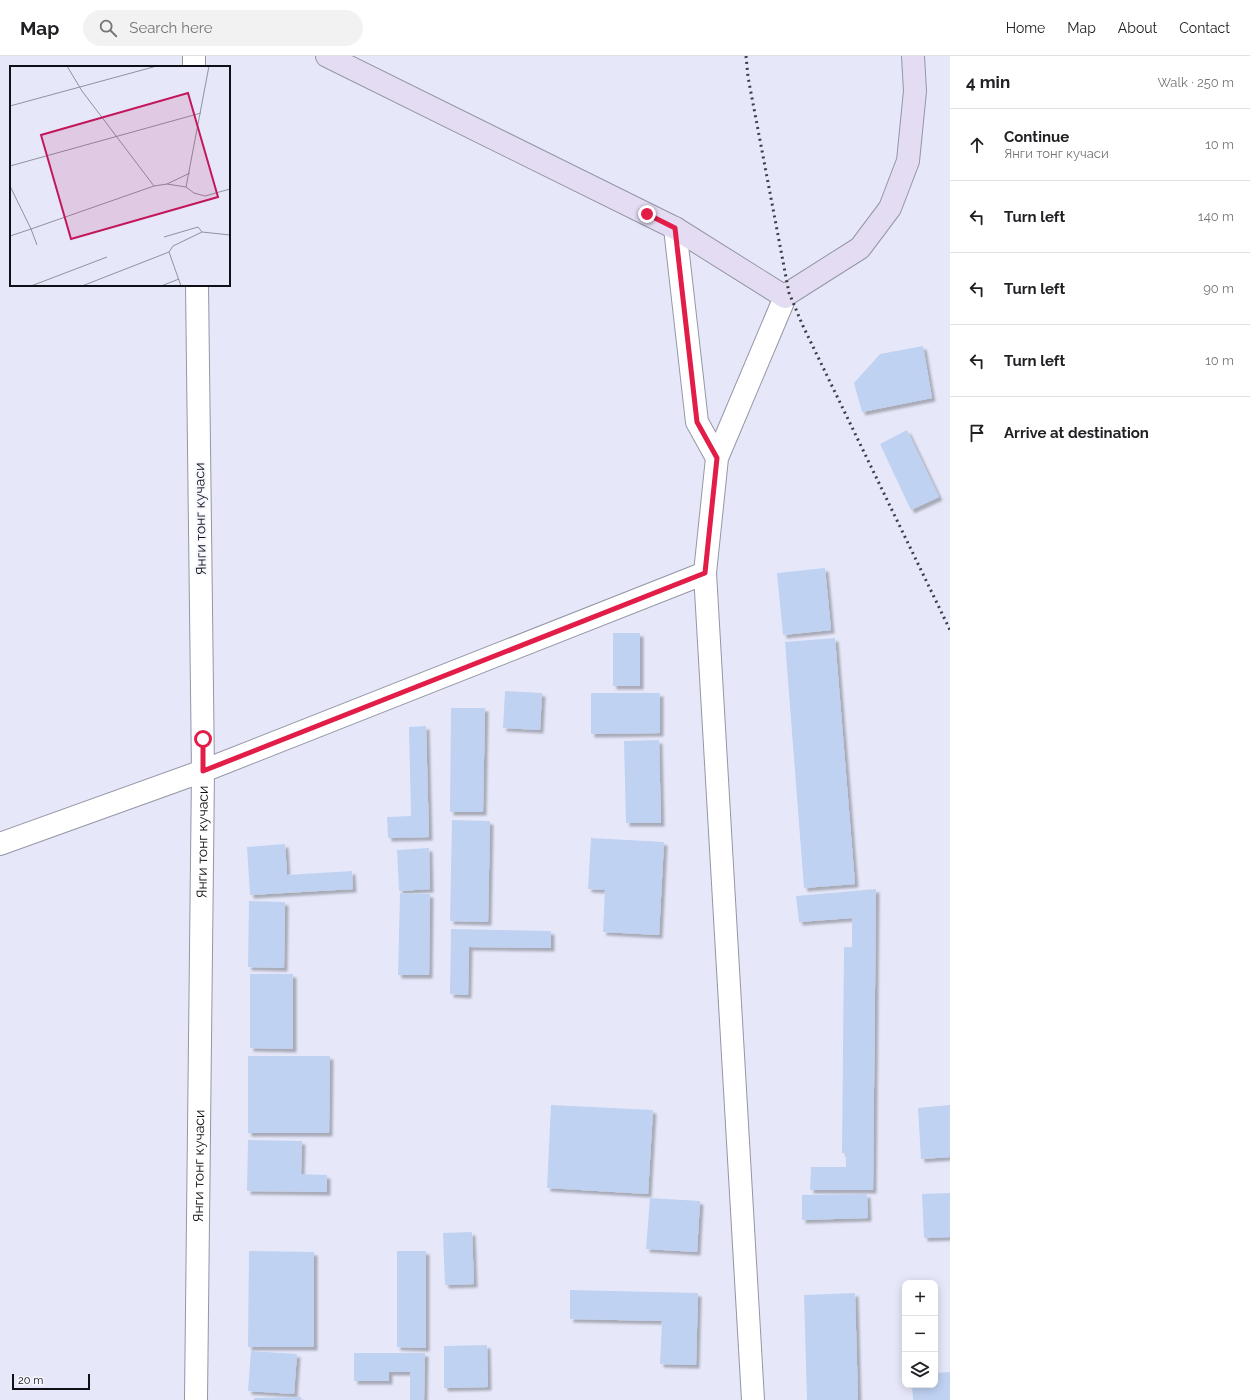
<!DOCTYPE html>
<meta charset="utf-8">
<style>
:root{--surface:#fff;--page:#f2f2f2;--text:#202124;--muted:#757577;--line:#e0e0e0}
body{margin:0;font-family:Raleway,sans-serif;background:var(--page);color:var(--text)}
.controls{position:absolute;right:12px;bottom:12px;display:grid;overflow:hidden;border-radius:8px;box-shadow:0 2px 10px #0003}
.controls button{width:36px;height:36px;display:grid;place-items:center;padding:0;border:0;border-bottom:1px solid var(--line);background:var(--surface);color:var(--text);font:20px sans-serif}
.scale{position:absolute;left:12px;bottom:10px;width:78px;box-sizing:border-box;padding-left:4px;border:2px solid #0f1016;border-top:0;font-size:11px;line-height:14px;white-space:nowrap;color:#0f1016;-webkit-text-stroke:3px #f5f6fe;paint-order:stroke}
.stop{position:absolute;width:12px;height:12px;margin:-9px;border:3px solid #e11d48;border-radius:50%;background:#fff}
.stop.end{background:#e11d48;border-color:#fff;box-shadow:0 1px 4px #0008}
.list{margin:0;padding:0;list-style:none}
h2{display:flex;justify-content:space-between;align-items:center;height:52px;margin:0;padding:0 16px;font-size:17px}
h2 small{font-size:13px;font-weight:400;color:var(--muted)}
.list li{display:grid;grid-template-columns:26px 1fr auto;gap:12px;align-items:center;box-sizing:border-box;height:72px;padding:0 16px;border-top:1px solid var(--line)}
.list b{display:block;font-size:15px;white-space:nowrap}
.list p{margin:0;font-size:13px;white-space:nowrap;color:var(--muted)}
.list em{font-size:13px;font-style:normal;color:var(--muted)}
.icon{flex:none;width:22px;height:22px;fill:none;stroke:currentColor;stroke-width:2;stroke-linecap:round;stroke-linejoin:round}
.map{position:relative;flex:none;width:950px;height:1344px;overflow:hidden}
header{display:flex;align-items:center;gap:24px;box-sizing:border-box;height:56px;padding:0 20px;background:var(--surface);border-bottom:1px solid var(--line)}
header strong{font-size:19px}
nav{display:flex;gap:22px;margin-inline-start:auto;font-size:14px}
.search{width:280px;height:36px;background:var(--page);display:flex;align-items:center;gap:10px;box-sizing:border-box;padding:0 14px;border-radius:22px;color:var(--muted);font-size:15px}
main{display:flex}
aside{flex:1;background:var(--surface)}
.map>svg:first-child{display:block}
.building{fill:#bfd2f2;filter:url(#shadow)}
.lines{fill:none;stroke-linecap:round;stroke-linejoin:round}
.minor-casing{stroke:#9496a6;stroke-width:24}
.tertiary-casing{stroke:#9496a6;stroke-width:24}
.secondary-casing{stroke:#9496a6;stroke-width:24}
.minor{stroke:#fff;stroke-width:22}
.tertiary{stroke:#fff;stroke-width:22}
.secondary{stroke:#e4dcf3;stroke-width:22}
.rail{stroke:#3c3d46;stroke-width:3;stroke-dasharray:2 4;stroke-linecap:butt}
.route{stroke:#e11d48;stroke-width:5}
.labels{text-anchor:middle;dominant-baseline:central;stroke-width:3.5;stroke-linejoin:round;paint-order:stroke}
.street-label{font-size:14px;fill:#0f1016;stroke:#f5f6fe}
.inset-road{fill:none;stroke:#90929f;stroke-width:1}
.view{fill:#c2185b;fill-opacity:0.15;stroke:#c2185b;stroke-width:2}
.inset-edge{fill:none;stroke:#0f1016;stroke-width:2}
</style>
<header>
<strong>Map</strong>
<div class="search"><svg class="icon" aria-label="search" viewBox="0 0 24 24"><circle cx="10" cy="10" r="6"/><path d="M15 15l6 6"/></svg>Search here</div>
<nav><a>Home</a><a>Map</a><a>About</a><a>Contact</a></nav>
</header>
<main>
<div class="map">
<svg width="950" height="1344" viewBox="0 0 950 1344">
<defs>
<filter id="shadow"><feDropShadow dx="3.5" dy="3.5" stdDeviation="1" flood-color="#0004"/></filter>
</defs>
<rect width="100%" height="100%" fill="#e6e8fa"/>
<path class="building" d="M923,290L932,342L862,356L854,327L880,298Z
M907,374L939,441L911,454L880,388Z
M825,512L831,574L783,579L777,517Z
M613,577H640V630H613Z
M835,582L855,828L804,832L785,586Z
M505,635L542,637L540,674L503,672Z
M591,637H660V677L591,678Z
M451,652H485L483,756H450Z
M426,670L429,781L388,782L387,761L411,760L409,671Z
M659,684L661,767H626L624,685Z
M452,764L490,765L488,866L450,865Z
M591,782L664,786L659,879L603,876L605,834L588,833Z
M285,788L287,819L352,815L353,833L250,839L247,791Z
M429,792L430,833L399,835L397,794Z
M876,833L873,1134H810L811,1111H846V1097H842L844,891H852V862L799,866L796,840Z
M400,837L430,838L429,919H398Z
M249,845L285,846L284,912L248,911Z
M451,873L551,875V892L469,891L468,939L450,938Z
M250,918H293V993L250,992Z
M248,1000H330L329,1077H248Z
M551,1049L653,1054L648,1138L547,1132Z
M950,1049V1101L921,1103L918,1052Z
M248,1084L302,1085L301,1118L327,1119V1136L247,1135Z
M950,1137V1181L924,1182L922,1138Z
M867,1138L868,1162L802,1164V1139Z
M650,1142L700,1145L697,1196L646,1193Z
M472,1176L474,1228L445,1229L443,1177Z
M249,1195L314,1196V1291H248Z
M397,1195H426V1292L397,1291Z
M570,1234L698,1237L696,1309L660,1308L662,1265L570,1263Z
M855,1237L858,1344H807L804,1239Z
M487,1289L488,1331L444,1332V1290Z
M251,1295L297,1298L294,1338L248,1335Z
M354,1297H425L424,1344H410V1316H389V1325H354Z
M950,1316V1344H913L912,1329H935V1317Z
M301,1341V1344H254V1342Z"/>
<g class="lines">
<defs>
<g id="minor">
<path d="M194,0V11"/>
<path d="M0,788L203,715L705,517"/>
<path id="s1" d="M196,1344L203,715L197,229"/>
</g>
<path id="tertiary" d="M675,172L697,366L717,402
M753,1344L705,517L717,402L785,241"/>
<path id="secondary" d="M327,0L675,172L785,241L789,237L860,192L890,152L908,105L915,35L913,0"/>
</defs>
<use href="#minor" class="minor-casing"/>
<use href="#tertiary" class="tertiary-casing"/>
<use href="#secondary" class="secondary-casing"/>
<use href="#minor" class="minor"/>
<use href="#tertiary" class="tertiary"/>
<use href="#secondary" class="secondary"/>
<path class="rail" d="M746,0L748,21L789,237L803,270L950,574"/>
</g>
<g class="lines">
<path class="route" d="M203,683V715L705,517L717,402L697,366L675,172L647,158"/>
</g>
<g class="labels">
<g class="street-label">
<text transform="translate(200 463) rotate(-91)">Янги тонг кучаси</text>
<text stroke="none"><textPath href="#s1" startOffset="558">Янги тонг кучаси</textPath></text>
<text stroke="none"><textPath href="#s1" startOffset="234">Янги тонг кучаси</textPath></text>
</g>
</g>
<g transform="translate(10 10)">
<rect width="220" height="220" fill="#e6e8fa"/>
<path class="inset-road" d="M57,0L72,25L144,120M199,0L176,121L184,127L195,130L220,123M0,40L147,0M0,100L191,47M157,118L180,107M0,120L21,163L144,120L157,118L176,121M0,170L21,163L27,179M154,171L188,161L192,166M159,186L171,220M21,220L97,191M72,220L159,186L163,180L192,166L220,169M151,220L169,213"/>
<path class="view" d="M178,27L208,131L61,173L31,69Z"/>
<rect width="220" height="220" class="inset-edge"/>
</g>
</svg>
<div class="controls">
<button>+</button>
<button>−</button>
<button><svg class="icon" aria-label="layers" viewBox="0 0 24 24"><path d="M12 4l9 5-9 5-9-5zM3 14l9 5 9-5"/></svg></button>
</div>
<div class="scale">20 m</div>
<div class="stop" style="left:203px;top:683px"></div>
<div class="stop end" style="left:647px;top:158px"></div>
</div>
<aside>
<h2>4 min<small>Walk · 250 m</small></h2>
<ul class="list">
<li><svg class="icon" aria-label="ahead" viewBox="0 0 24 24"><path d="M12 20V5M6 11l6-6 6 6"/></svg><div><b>Continue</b><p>Янги тонг кучаси</p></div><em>10 m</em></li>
<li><svg class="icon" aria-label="left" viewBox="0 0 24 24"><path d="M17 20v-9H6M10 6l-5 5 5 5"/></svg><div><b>Turn left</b></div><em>140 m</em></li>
<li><svg class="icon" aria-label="left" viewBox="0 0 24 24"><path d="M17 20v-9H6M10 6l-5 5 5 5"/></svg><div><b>Turn left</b></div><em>90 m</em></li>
<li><svg class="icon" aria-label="left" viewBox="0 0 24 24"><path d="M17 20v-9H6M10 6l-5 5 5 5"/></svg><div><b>Turn left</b></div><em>10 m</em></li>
<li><svg class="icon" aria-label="arrive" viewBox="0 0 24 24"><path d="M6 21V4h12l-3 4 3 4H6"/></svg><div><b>Arrive at destination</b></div></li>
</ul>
</aside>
</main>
